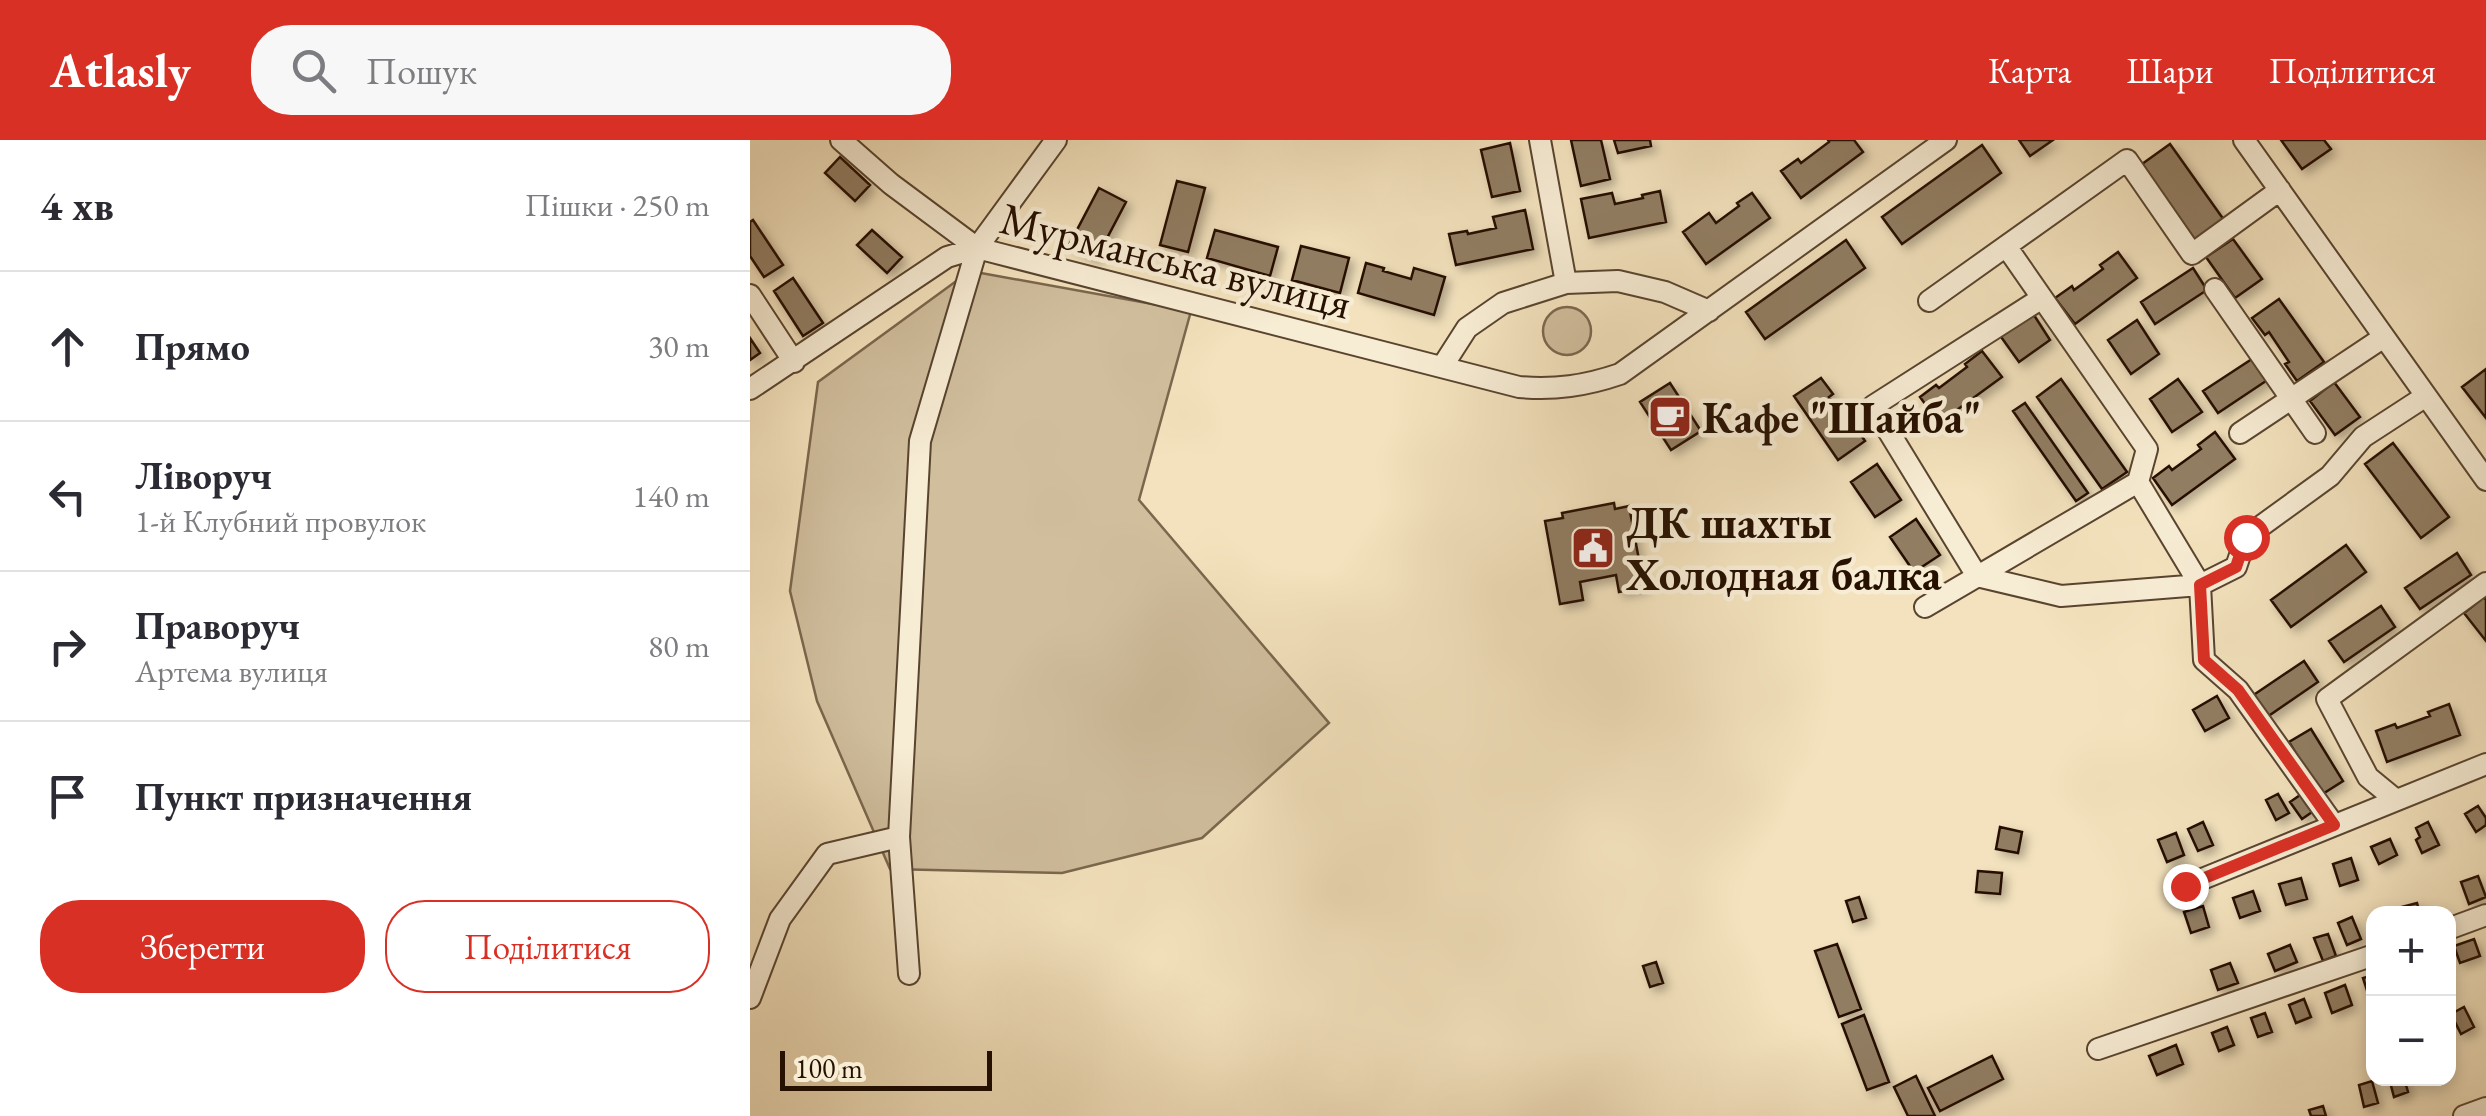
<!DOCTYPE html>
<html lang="uk">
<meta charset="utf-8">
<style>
:root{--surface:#fff;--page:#f7f7f7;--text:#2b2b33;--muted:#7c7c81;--line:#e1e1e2;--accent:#d93025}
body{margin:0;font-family:"EB Garamond",serif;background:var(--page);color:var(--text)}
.controls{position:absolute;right:30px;bottom:30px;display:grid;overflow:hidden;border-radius:20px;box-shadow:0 5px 15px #0003}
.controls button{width:90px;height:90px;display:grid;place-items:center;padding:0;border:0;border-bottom:2px solid var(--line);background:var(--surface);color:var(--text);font:50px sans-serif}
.scale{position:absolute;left:30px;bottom:25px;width:212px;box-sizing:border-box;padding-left:10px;border:5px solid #261000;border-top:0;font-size:28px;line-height:35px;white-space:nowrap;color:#261000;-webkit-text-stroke:8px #f7ecd4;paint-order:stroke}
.stop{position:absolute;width:30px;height:30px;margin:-22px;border:8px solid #d93025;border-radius:50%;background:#fff}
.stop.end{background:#d93025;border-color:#fff;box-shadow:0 2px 10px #0008}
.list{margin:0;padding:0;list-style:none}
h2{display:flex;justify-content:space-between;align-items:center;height:130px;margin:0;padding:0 40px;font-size:42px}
h2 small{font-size:32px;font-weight:400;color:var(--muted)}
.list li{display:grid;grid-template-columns:65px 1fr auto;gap:30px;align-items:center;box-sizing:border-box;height:150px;padding:0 40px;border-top:2px solid var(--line)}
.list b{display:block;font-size:38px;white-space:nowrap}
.list p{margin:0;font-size:32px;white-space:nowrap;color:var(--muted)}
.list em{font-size:32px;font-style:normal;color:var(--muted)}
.actions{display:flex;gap:20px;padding:30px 40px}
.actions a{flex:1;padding:22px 0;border:2px solid var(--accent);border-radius:40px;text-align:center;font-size:35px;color:var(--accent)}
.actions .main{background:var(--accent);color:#fff}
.icon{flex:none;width:55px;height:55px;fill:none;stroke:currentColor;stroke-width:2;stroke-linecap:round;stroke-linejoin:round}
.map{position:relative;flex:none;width:1736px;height:976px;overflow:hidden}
header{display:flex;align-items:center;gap:60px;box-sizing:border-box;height:140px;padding:0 50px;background:var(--accent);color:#fff}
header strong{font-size:48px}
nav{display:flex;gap:55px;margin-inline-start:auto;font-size:35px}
.search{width:700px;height:90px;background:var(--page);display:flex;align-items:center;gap:25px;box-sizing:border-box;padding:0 35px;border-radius:40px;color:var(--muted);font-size:38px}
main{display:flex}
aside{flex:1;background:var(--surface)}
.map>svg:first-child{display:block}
.green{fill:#d0be9d;stroke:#7b674e;stroke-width:2.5}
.building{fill:#917d62;stroke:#261000;stroke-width:2.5;filter:url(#shadow)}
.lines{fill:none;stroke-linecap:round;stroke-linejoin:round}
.minor-casing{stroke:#59442f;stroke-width:24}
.minor{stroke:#f7ecd4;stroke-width:20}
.route{stroke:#d93025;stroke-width:12}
.labels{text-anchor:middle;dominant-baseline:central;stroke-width:9;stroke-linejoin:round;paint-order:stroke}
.street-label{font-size:45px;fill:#261000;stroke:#f7ecd4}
.poi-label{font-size:45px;font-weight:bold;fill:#261000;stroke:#f7ecd4;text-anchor:start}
</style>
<header>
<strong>Atlasly</strong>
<div class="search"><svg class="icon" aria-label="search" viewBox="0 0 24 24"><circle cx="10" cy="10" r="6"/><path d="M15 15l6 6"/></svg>Пошук</div>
<nav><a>Карта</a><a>Шари</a><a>Поділитися</a></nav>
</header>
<main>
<aside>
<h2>4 хв<small>Пішки · 250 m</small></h2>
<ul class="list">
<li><svg class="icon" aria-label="ahead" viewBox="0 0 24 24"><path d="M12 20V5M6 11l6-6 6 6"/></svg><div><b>Прямо</b></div><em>30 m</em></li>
<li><svg class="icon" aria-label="left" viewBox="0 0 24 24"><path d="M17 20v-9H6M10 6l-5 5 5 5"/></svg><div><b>Ліворуч</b><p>1-й Клубний провулок</p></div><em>140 m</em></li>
<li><svg class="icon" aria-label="right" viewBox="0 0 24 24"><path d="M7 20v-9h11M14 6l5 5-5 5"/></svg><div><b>Праворуч</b><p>Артема вулиця</p></div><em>80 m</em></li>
<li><svg class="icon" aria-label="arrive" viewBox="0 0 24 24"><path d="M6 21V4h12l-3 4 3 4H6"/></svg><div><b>Пункт призначення</b></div></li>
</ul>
<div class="actions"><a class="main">Зберегти</a><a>Поділитися</a></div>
</aside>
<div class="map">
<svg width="1736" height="976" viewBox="0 0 1736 976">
<defs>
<filter id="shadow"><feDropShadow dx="5" dy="5" stdDeviation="5" flood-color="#0004"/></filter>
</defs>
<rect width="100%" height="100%" fill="#f3e2bd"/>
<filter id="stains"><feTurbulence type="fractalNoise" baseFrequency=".002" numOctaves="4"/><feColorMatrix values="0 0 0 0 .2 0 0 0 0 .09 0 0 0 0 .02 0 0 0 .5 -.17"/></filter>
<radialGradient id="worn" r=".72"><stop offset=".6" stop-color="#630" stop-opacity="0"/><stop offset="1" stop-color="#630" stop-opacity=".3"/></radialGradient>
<path class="green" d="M220,131L441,171L389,360L579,583L452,698L312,733L140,729L67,561L40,451L68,242Z
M793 191a24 24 0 1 1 48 0a24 24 0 1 1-48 0Z"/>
<path class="building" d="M821,0H851L860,39L831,46Z
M864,0H900L901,6L868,13Z
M1078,0H1104L1113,12L1051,58L1031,31L1048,19L1051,23L1079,2Z
M1269,0H1303L1280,16Z
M1531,0H1574L1581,9L1552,29Z
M760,3L770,51L742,57L731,10Z
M1420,4L1474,80L1445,100L1392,24Z
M1232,5L1251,33L1152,104L1132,77Z
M90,17L120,45L105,61L75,33Z
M427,41L455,48L438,112L410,105Z
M349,48L376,62L346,119L319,105Z
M910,51L916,82L839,98L831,59L862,53L865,64L893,58L892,55Z
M1002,53L1020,78L956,124L933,92L959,73L966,83L989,66L987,63Z
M775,70L783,109L706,125L699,94L717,91L718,94L746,88L743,77Z
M3,80L33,125L14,137L0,116V82Z
M122,90L152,117L137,133L107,105Z
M465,90L528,107L520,136L457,118Z
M1483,99L1512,139L1485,158L1456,117Z
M1096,100L1115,128L1015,199L996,172Z
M551,106L599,118L590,153L542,140Z
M1368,112L1387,138L1325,184L1305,158L1322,146L1324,150L1353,129L1350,125Z
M616,123L634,128L633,131L661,139L664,128L695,137L684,175L608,153Z
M1443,128L1457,150L1405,184L1391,162Z
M43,138L73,183L53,196L24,151Z
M1529,159L1574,222L1547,241L1535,224L1539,222L1519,192L1515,195L1502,178Z
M1282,172L1300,200L1269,222L1249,194Z
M1387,180L1409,214L1381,234L1358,200Z
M0,198L10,213L0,220Z
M1232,211L1252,237L1189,283L1170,257L1186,245L1189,248L1217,227L1215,224Z
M1505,217L1519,239L1468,273L1453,251Z
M1736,229V278L1712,247Z
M1071,238L1083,254L1079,257L1099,286L1103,283L1115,301L1088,320L1044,256Z
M1311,239L1377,332L1352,349L1287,257Z
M1428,239L1452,272L1422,292L1400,259Z
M1584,242L1610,277L1585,295L1560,261Z
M920,243L951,291L921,310L890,262Z
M1275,263L1338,353L1326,361L1263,271Z
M1465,292L1485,319L1422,365L1403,338L1419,326L1422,330L1451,309L1448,305Z
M1643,303L1699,377L1671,398L1615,324Z
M1127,324L1151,360L1125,377L1101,342Z
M864,363L865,369L879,366L894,447L869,452L866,435L830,442L833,460L810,464L795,381L813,378L812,373Z
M1166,379L1190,415L1164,432L1140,397Z
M1596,405L1616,432L1541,487L1521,460Z
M1707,413L1721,435L1670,469L1655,448Z
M1734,457L1736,460V501L1714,473Z
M1631,466L1645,487L1594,522L1579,501Z
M1554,521L1568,542L1517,577L1502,556Z
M1467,556L1479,578L1455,591L1443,570Z
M1699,564L1710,595L1637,622L1626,591L1645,584L1647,588L1680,576L1678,572Z
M1561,589L1593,641L1571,655L1539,602Z
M1553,653L1565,670L1552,679L1540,662Z
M1528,654L1539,673L1526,680L1516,660Z
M1728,666L1736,678V685L1726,692L1715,674Z
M1453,682L1463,705L1448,711L1438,689Z
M1678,682L1689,705L1672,713L1666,700L1670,697L1666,688Z
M1250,687L1272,692L1268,713L1246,709Z
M1426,693L1434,715L1417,722L1408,700Z
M1640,699L1647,715L1629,724L1621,707Z
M1601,718L1608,740L1590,746L1583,724Z
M1228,731L1252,733L1250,754L1226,752Z
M1728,736L1736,757L1719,764L1711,742Z
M1551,738L1557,759L1536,765L1529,744Z
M1503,751L1510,771L1490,778L1483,758Z
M1109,757L1116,778L1103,782L1096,761Z
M1667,763L1670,774H1654L1652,767Z
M1453,766L1459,787L1441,793L1434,772Z
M1602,777L1611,799L1597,805L1588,783Z
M1578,794L1586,816L1573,821L1564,798Z
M1724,799L1730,816L1710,823L1704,806Z
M1087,804L1111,869L1089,877L1065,811Z
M1540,805L1547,822L1525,831L1518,814Z
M906,822L913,843L900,847L893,826Z
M1480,823L1488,843L1468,850L1461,830Z
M1624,835V862L1621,863L1613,838Z
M1595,845L1602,865L1582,873L1575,853Z
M1554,859L1561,877L1546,883L1539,865Z
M1714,867L1724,887L1711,894L1701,874Z
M1515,873L1522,892L1508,897L1501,878Z
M1114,875L1139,942L1117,950L1092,884Z
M1477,887L1484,905L1469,911L1462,893Z
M1426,905L1433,924L1407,935L1399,916Z
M1242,916L1253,939L1190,971L1178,948Z
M1166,936L1185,976H1158L1144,947Z
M1639,938H1654L1658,952L1644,957Z
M1622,941L1628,963L1614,967L1609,945Z
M1573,966L1576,976H1561L1559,970Z"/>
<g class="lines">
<defs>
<path id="minor" d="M91,0L141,44L227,108
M790,0L816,143
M1494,0L1736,340
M1256,106L1397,309L1388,342L1450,445L1454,520L1488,550L1584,685
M1465,149L1565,293
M0,155L44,222
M1292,158L1123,266L1227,436L1311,456L1450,445L1486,427L1496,397L1580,336L1613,297L1676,256
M1179,161L1377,20L1442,114L1530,50
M692,227L717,188L753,163L816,143L868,141L915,152L959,171
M0,249L197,117L227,108L769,247C805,250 835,246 870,234L1196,0
M1490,293L1634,197
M1175,467L1388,342
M1646,660L1618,637L1577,559L1736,443
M149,697L170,301L227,108L306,0
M1435,746L1736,624
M1698,789L1736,775
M0,858L30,779L77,714L149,697L159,834
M1348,909L1624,815
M1714,976L1736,968"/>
</defs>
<use href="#minor" class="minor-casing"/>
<use href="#minor" class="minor"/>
</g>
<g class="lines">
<path class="route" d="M1435,746L1584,685L1488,550L1454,520L1450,445L1486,427L1496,397"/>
</g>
<defs>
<symbol id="cafe-square" viewBox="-11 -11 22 22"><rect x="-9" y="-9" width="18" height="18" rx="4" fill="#8f2418" stroke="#f7ecd4"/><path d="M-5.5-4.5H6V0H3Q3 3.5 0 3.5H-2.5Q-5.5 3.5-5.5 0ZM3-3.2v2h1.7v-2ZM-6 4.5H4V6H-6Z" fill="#fff"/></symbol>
<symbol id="civic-square" viewBox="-11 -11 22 22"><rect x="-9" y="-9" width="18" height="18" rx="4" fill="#8f2418" stroke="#f7ecd4"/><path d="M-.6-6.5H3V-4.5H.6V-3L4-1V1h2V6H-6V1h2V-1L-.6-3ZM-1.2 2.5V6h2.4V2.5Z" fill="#fff"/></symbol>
</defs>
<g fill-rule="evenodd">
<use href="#cafe-square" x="895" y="252" width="50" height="50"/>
<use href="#civic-square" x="818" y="383" width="50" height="50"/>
</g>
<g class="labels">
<g class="street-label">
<text transform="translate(426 120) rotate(14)">Мурманська вулиця</text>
</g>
<g class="poi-label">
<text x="952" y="277">Кафе "Шайба"</text>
<text x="876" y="382">ДК шахты<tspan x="876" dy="52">Холодная балка</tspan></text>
</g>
</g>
<rect width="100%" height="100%" filter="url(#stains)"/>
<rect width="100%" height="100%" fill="url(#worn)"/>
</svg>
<div class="controls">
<button>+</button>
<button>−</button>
</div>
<div class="scale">100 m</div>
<div class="stop" style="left:1496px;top:397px"></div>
<div class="stop end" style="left:1435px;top:746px"></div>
</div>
</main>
